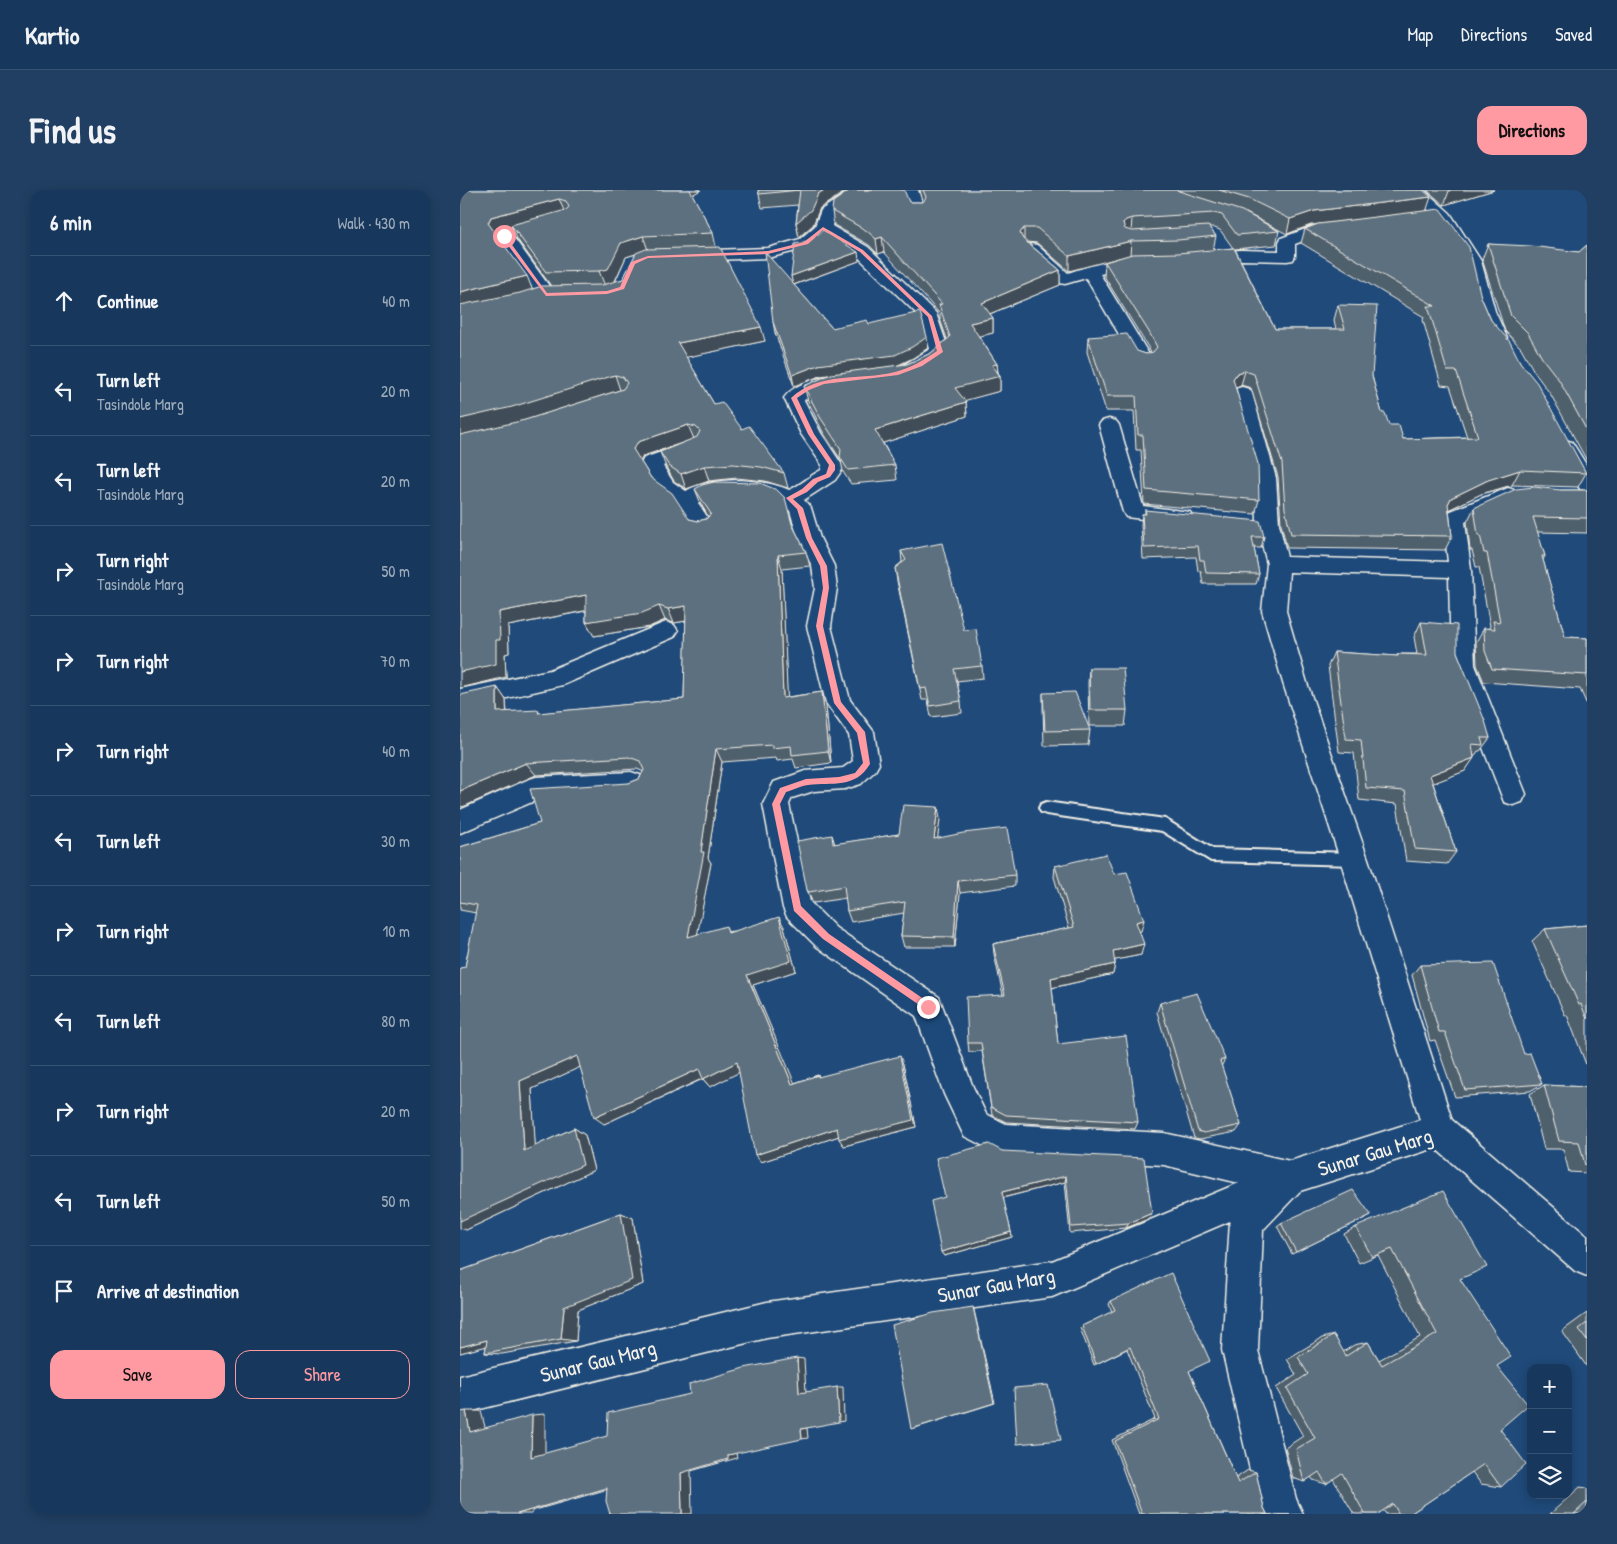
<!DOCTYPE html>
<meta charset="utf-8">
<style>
:root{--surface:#17385c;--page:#203f62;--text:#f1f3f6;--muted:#9eacbb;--line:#365272;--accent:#ff9aa2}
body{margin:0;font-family:"Patrick Hand",sans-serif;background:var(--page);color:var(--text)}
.controls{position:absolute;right:15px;bottom:15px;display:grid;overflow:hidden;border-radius:10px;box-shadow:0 2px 12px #0003}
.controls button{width:45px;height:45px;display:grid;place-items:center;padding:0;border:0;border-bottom:1px solid var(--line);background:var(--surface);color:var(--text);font:25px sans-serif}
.stop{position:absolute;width:15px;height:15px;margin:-11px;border:4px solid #ff9aa2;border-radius:50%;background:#fff}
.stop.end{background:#ff9aa2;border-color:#fff;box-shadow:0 1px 5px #0008}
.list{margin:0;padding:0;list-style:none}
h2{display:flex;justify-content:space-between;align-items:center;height:65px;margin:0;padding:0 20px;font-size:21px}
h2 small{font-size:16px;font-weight:400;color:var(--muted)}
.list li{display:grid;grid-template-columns:32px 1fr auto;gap:15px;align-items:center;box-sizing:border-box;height:90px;padding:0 20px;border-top:1px solid var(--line)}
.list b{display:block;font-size:19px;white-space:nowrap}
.list p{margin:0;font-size:16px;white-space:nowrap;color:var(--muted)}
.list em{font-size:16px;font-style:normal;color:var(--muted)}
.actions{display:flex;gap:10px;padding:15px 20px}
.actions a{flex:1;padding:11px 0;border:1px solid var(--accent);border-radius:15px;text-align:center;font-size:18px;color:var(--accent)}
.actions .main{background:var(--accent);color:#111}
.icon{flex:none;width:28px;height:28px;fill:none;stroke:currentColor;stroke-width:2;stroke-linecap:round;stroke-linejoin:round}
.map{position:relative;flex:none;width:1127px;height:1324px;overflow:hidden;border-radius:15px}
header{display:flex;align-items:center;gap:30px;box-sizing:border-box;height:70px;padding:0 25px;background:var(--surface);border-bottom:1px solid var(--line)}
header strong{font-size:24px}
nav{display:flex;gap:28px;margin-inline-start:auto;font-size:18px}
.intro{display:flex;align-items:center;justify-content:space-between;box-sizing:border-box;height:120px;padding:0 30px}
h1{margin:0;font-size:35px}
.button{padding:12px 22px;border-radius:15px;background:var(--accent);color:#111;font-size:18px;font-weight:700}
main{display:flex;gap:30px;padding:0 30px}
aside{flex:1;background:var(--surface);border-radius:15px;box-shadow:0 2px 12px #0003}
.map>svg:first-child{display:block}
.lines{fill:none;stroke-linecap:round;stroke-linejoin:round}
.service-casing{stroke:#f4f1e8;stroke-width:4}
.minor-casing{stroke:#f4f1e8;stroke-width:3}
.service{fill:#1f4a7a;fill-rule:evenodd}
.minor{fill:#1f4a7a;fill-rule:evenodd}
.wall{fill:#50606d;stroke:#f4f1e8;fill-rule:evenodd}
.shaded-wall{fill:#414e59;stroke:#f4f1e8}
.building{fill:#5d707f;stroke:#f4f1e8}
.route{fill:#ff9aa2}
.labels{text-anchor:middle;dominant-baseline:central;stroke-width:5;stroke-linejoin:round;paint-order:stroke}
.near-street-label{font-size:21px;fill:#f4f1e8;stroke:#1f4a7a}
</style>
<header>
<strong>Kartio</strong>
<nav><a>Map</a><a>Directions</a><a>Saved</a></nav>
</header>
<div class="intro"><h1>Find us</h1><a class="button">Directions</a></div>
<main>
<aside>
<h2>6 min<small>Walk · 430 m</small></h2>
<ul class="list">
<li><svg class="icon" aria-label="ahead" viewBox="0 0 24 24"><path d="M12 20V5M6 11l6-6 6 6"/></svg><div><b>Continue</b></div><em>40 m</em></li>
<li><svg class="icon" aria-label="left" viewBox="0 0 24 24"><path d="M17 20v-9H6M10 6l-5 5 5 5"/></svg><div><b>Turn left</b><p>Tasindole Marg</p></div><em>20 m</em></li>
<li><svg class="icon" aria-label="left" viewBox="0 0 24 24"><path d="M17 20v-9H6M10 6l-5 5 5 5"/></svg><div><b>Turn left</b><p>Tasindole Marg</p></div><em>20 m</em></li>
<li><svg class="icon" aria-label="right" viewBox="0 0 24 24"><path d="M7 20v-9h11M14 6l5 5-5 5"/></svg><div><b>Turn right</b><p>Tasindole Marg</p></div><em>50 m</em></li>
<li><svg class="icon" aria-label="right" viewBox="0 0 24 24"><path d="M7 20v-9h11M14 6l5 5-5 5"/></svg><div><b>Turn right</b></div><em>70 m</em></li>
<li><svg class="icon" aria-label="right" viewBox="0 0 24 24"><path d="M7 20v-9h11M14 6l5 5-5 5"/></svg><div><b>Turn right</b></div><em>40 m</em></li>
<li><svg class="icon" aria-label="left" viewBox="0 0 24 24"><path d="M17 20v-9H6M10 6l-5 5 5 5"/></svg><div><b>Turn left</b></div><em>30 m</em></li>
<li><svg class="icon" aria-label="right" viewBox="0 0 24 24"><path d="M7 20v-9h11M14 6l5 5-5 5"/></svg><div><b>Turn right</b></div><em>10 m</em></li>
<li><svg class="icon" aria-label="left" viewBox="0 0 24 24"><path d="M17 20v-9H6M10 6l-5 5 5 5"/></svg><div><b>Turn left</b></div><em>80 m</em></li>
<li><svg class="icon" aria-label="right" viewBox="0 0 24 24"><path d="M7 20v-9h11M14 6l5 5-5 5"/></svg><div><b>Turn right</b></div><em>20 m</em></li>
<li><svg class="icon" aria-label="left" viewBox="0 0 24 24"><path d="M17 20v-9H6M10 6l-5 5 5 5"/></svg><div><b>Turn left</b></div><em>50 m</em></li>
<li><svg class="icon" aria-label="arrive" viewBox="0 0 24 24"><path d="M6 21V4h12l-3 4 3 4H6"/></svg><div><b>Arrive at destination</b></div></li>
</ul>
<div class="actions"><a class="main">Save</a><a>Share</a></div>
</aside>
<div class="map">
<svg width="1127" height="1324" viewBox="0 0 1127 1324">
<rect width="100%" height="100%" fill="#1f4a7a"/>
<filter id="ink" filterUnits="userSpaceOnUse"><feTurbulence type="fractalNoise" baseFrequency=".02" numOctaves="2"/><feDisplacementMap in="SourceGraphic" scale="10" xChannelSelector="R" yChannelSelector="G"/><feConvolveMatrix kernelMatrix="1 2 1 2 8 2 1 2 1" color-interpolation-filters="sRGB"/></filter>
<g filter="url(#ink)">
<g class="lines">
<defs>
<path id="service" d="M586,612L705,629L753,659L894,663L899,664L902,669L899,674L894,675L751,671L702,641L586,624L581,622L579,618L581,614Z"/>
<path id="minor" d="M391,0H414L412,3L398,8L374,25L372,36L408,57L476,123L489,161L487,165C474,172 460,186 445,182L443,178L445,174L470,159L462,129L396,65L364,46L352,57L308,68L226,71L220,70L218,66L220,62L226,61L308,58L340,49L355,36L361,20Z
M442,0H458L465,22L463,25H451Z
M947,0H964L990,23L1021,71L1035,121L1047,148L1044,152L1038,153L1032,152L1026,144L1017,121L1005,71L978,29Z
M91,29L97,31L99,34L97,37L54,48L95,104L92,108L86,109L80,108L36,46L38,43Z
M879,35L885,37L887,40L885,43L854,47L835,54V66L833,70L827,71L781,70L740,73L734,72L732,68L734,64L740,63L781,60L819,61V52L821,48L851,37Z
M571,54L577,55L608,83C631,76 662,62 686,68L688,72L686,76L640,84L693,171L691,175L684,177L677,175L626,88L605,94L599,93L565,63L563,59L565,55Z
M380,184L387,186L389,190L387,194L363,200L344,210L361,243L382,275V280L375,290L344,310L351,318L360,348L374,376L377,398L371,436L390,510L414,542L419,574L415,581L401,594L385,599L354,601L332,608L329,614L350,712L376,738L479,807L513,897L526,924L546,934L704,943L830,971L960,930L880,669L823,493L802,421L807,374L797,334L796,288L772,203L775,199L782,197L789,199L792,203L816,288L819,334L827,367L988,372L983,328L986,323L1048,298L1055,300L1059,305L1055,310L1005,332L1011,380L1015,475L1066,604L1062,612L1053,615L1044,612L991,475L989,387L829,382L826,421L847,493L908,669L992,930L1127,1046V1086L1115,1081L975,958L840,1001L803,1040L798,1160L836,1309L843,1324H803L798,1314L762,1160L770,1031L592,1107L307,1148L0,1224V1186L307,1112L592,1071L779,993L704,975L543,966L504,946L484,904L456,826L356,756L327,727L323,718L303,614L314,592L345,581L383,578L393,571L389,545L366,513L347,436L355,398L352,376L338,348L330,321L322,313L305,306L259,305L246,308L238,313L254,337L251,342L243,344L235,342L219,316L198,302L181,273L184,268L233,251L240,253L243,257L240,261L203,276L213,292L226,301C252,286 302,288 329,300C341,295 349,286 361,280L362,275L341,244L324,208C335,192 362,187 380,184Z
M649,229L656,231L659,235L683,316L730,322L733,327L730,332L722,334L666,327L663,322L639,235L642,231Z
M1105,250L1112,252L1127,276V301L1120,299L1095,256L1098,252Z
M206,432L214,435L218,441L214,447L103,495L0,519V499L90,480Z
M171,582L180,585L184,593L180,601L171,604L79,609L0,643V620L67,590L76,587Z"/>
</defs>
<use href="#service" class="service-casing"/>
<use href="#minor" class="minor-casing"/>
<use href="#service" class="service"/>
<use href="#minor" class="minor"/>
</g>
<path class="wall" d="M0,0H241L232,4L253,43L256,57L305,151L226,167L254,214L282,239L324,283L328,298L305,291L277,288L249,291L226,299L214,291L206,277L200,262L226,252L183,266L181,272L191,288L229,329L238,331L246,329L248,326L241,314L235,299L332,334L346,362L350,376L322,379L327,507L362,502L366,516L371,573L336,578L333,569L317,571L316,568L262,572L248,668L251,673L237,744L324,737L336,781L293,795L334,893L358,885L359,887L443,874L456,937L384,956L379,946L301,972L279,882L250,897L243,889L144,934L120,877L72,899L75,956L114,938L125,945L134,980L6,1040L5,777L16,723L0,720V657L80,633L169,593L179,589L184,582L177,579L76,585L5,616L37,497L46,510L47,522L81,523L224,509L226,431L214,433L205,430L189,437L134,446L126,432V421L48,436L49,463L45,464L46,487ZM52,37L57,49L91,96L72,99L36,44L38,41ZM176,64L163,89L155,92L166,67Z
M298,0H388L360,18L353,35L339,47L336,33L338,15L302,18Z
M460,0H716L725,3L719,0H963L966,21L1021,107L1031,130L1060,172L1126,283L1118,297L1052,295L1021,304L989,320L992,346L985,360L827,358L821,334L818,287L791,198L781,195L776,197L799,310L795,324L684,314L681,260H676L674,221H646L627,162L628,147L686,164L691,163L688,157L644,86L645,72L656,69L609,81L577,53L567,52L600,80V95L530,124L533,128V143L519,146L537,174L538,182L540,186V201L505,210L506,212L507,226L423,253L435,275L437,290L391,294L383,282L381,270L363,242L348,211L344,196L369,185L360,186L334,196L315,143L313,132L333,93L331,86L399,71L334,95L372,138L409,134L468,158L453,168L439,175L447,174L471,163L487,149L480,129V124L424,62L418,64L409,55L374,35L372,21L449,12H463ZM786,23L827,44L851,35H856L845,39L841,53L964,127L963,130L981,195L990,196L1007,247L943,249L929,235L922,223L912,186L878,115L874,130L876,139H815L775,59L816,55L819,41ZM749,37H752L760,40L773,58L753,60L756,46Z
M967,0H1034L984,15Z
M1028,54L1119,62L1127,55V271L1091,205L1075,183L1061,158L1045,141L1022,69Z
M1101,300H1127V343L1077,342L1085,366L1083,370L1105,447L1127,448V515L1120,499L1024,492L1017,475L1016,452L1024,438L1028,439L1030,436L1019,377H1016L1012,360H1010L1007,332L1014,318Z
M685,320L804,347L801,358H794L799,384L796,394H743L741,381H738L736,367L683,369L681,335L682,324H685Z
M441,361L504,440L522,476L523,488L497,491L501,511L502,523L471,527L468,510H462L437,391L435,378L442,372Z
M961,432L997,462L1030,548L1020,561H1018L1005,581L973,593L996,662L987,674L946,671L937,614L899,610L894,563L879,562L868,476L874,462L937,466L938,464H957L954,447Z
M629,478L667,520L665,536H629L628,494Z
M583,503L630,540L628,555L584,556L583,518Z
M480,629L477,648L555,685V696L500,703L495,757H444L441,746L444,723L391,732L387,721L386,708L354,713L352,711L347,700L372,645L375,654L439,644Z
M595,676L654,684L681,741H679L681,765L655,770V774L653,784L592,798L598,854L678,932L675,939L546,932L532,925L522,861L509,862L508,853L543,805L534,764L533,754L609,738L594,687Z
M1127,735V877L1107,825H1105L1072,751L1085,739Z
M960,775L1064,864L1082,894L1070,901L995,907L975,850L970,851L952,785Z
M700,813L761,875L781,935L776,942L740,949L734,948L697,822Z
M1084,895L1127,897V983L1109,982L1103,959H1084L1070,904Z
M542,961L692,1023L688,1029L666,1038L610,1043L605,992L543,1008L551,1042L552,1047L484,1066L481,1062Z
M161,1023L173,1028L183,1094L118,1120L116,1151L42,1164L25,1163L26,1156L0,1163V1081Z
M911,1025L832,1064L817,1036L821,1033Z
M896,1037L1000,1089L1037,1176L1041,1297L1021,1294L1012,1282L950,1324H926L923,1320L918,1324H894L873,1289L866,1294L853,1290L851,1287L844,1292L833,1288L825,1258L843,1246L816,1198L836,1185L827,1169L862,1148L874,1145L883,1162L894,1155L908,1152L919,1170L960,1147L918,1065L899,1073L884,1044Z
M651,1111L729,1181L776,1288L788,1280L796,1282L804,1318L807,1324H679L652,1250L695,1229L667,1159L634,1175L620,1138L622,1136L652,1122L649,1114Z
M1127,1123V1177L1102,1141Z
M1120,1297L1127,1298V1324H1090Z"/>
<path class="shaded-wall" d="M228,0H241L230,6Z
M364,0H388L360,18L353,35L339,47L336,33L358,4Z
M991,0H1034L984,15L989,1Z
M971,7L966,22L851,35L827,44L830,29L854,21Z
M99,9L105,23L51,35L52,37L38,41L34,47L28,33L31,27Z
M672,28L671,42L664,44L663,33L666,30Z
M564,38V52L560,43Z
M183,46L188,60L166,67L154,93L145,96L139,81L161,53Z
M422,47L424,62L418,64L416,49Z
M671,51L670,65L609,81V66Z
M398,62L399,71L333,95L331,86Z
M600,80V95L522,127V113Z
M67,86L73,101L0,118V102Z
M533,128V143L511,148L510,133Z
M301,137L305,151L223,168L218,153Z
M467,147L468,158L453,168L436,176L360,186L334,196L332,185L358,175Z
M537,174L538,186H540V201L496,213L495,198L532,175Z
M785,181L781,195L774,198L773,189L777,183Z
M155,185L160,200L60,232L0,246V229Z
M506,212L507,226L417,255L415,240Z
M228,235L234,249L183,266L179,274L173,259L178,252Z
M244,276L249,291L226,299L221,284Z
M1060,280L1052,295L1021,304L984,322L991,308L1028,290Z
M318,365L322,379L328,521L323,508Z
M126,405L134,419L48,436L49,463L45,464L46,487L0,498V482L36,450L39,422Z
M199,416L205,430L189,437L134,446L126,432Z
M226,416L232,430L214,433L208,419Z
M37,497L46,510L47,535L37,522Z
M362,502L366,516L371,573L368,561Z
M256,559L262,572L248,668L251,673L235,757L228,747Z
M1014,568L1005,581L961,598L970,585Z
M66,573L76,585L5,616L0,617V601Z
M478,617L480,629L476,661L474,649Z
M498,691L500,703L495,757L494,747Z
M319,727L324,737L336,781L293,795L338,901L332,894L287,785Z
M684,730L681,741L674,743L676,732Z
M684,754L681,765L651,771L653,761Z
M655,774L653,784L591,798V788Z
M117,866L127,874L72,899L76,967L64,961L60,891Z
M440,866L443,874L456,937L384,956L379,949Z
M765,869L761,877L760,871Z
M277,872L284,880L250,897L243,889Z
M239,879L246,887L144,934L134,927Z
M114,938L125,945L134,980L6,1040L0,1038V1031Z
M377,938L382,945L301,972L295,965Z
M606,986L605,992L542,1008V1002Z
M161,1023L173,1028L183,1094L118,1120L116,1151L101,1149L104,1117Z
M692,1023L688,1029L666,1038L669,1033Z
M551,1042L552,1047L484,1066L481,1062Z
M513,1117L514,1120L535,1213L455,1238Z
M27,1150L43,1152L0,1163V1157Z
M337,1168L344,1169L346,1203H339Z
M377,1197H383L384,1231L379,1232Z
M6,1221H21L26,1241L10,1242Z
M85,1224V1266L71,1267L72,1225Z
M347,1238L348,1248L342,1249L341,1239Z
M276,1263L277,1268L231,1281L232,1324H222L221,1283L268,1265Z
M159,1296L72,1321V1324H57L147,1298Z"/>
<path class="building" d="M0,0H230L253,43L183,46L161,53L148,79L139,81L86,82L51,35L106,20L109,17L106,11L99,9L31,27L28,33L67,86L0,102Z
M298,0H340L299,4Z
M340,0H364L358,4L351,20L336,33Z
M390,0H444L449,12H463L466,7L463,0H716L782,21L819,41L777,45L762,25L754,23L672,28L666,30L663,33L665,39L672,41L748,36L756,46L718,50L671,51L609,66L577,38H564L560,43L563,49L600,80L522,113L533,128L510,133L537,174L532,175L540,186L495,198L506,212L415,240L435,275L388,280L380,267L381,259L360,227L344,196L371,184L447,174L471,163L490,147L479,115L482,114L422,47L416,49L407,41L372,21L373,12Z
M759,0H963L971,7L854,21L830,29L789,9Z
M980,19L1009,57L1021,107L1031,130L1050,152L1060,172L1077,193L1126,283L1060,280L1028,290L991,308L988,314L992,346L831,344L825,319L822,273L794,184L785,181L777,183L773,189L798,274L799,310L686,300L683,245H678L676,206H647L628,147L667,144L677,161L686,164L693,162L697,157L689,142L645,72L672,64L718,63L774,58L815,139H885L878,115L917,116L912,186L922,223H925L929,235H939L943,249L1018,247L996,181H987L968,116H975L845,39L858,34Z
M363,40L398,62L331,86L335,54L351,50Z
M1028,54L1071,56L1119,62L1127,55V241L1099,190L1082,168L1068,143L1051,126Z
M260,57L301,137L218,153L254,214L262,212L282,239L289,236L324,283L301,277L273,274L244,276L221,284L209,276L200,262L237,247L240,241L236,237L228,235L178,252L173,259L191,288L212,303L229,329L238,331L246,329L251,324L235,299L242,295L254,292L300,293L317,300L325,308L332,334L346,362L318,365L323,508L362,502L368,561L332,565L331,556L312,558V555L256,559L241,662H244L228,747L266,736L268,743L319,727L331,771L287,785L332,894L358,885V887L440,866L453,930L379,949L377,938L295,965L277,872L243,889L239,879L134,927L117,866L60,891L64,961L114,938L123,975L0,1031V778L5,777L17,715L0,712V657L80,633L70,599L169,593L179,589L184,580L180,571L169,567L66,573L0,601V505L37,497V522L79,520L78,523L224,509L226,416L208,419L199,416L182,423L126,432V405L39,422L40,450H36V474L0,482V245L65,230L163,199L167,193L163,187L155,185L52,217L0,229V115L60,103L82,96L142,95L163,89L176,63L186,59Z
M305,62L372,138L407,130L409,134L460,122L467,147L452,157L435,165L358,175L332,185L313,132Z
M1074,297L1101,300H1127V328L1073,327L1085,366H1082L1105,447L1127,448V485L1032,479L1025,461L1024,438L1035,439L1033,431L1040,432L1027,363H1024L1020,345H1018L1014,318L1056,299Z
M685,320L800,331L804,347H792L799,384L746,383L744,370H740L738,356L684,358L682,324H686Z
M482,353L504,440L516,439L522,476L494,479L501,511L470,516L466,498L460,499L435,378L446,370L441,361Z
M961,432L997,435V462L1025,531L1030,548H1021L1023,555L1012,554L1014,568L970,585L996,662L955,659L945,601L906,598L901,550L886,549L874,462L938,466V464L967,465Z
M629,478H663L667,520H630Z
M615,502L630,540L585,541L583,503Z
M443,615L478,617L474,649L503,643L547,638L555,685L498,691L494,747L441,746L445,712L387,721L384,696L349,702L347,700L337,651L372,645L373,654L439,644Z
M646,664L654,684L667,682L684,730L676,732L684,754L653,761L655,774L591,788L598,854L666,846L678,932L546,925L531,917L521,853H508L506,807L545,805L533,754L614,737L595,676Z
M1127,735V829L1121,814L1119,815L1085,739Z
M1033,773L1064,864L1070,863L1082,894L1005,900L985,842H979L960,775Z
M737,803L765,869L760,871L781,935L744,943L738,941L700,813Z
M1084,895L1127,897V975H1125L1119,952L1099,951Z
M529,954L542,961L684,968L692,1023L669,1033L611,1037L606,986L542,1002L551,1042L481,1062L471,1011L485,1007L476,968Z
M893,1000L911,1025L836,1062L821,1033Z
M983,1001L1027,1077L1000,1089L1051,1167L1037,1176L1068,1215L1040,1239L1066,1274L1041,1297L1024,1274L950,1324H939L933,1314L918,1324H905L882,1283L866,1294L859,1282L844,1292L836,1259L855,1248L827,1198L848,1184L838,1167L874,1145L886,1166L908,1152L922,1175L977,1144L932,1059L912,1067L896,1037Z
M161,1023L172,1090L104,1117L101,1149L25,1163L27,1150L0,1157V1081Z
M711,1083L750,1171L729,1181L778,1293L796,1282L804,1318L807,1324H682L655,1251L699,1229L670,1157L636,1174L622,1136L655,1120L651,1111Z
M513,1117L534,1213L451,1239L432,1135L473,1123Z
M1127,1133V1150L1119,1139Z
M337,1168L339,1203L377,1197L379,1232L341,1239L342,1249L268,1265V1269L221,1283L222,1324H150L146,1311L147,1298L57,1324H0V1223L1,1222L6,1221L10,1242L72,1225L71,1267L147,1246L148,1223L230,1204L229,1194L284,1178Z
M588,1195L601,1250L557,1254L554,1198Z
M1127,1312V1324H1114Z"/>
</g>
<path class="route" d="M363,37L403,60L472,126L483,162L462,176L438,185L364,194L349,200L337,208L354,244L375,275V280L370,287L358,292L347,302L333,309L343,318L352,348L367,376L369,398L363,436L381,512L405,542L410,574C395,599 373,592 348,595C340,596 333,600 326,602L320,614L341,716L369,744L471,814V820L468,821L363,749L334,721L312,614L320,598L346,589L379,587L395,583L403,573L397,543L374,513L356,436L363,398L360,376L346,348L337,319L326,308L342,299L353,289L366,284L369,275L348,244L331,208C360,181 400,191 435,182C451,178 464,170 477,161L468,127L400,62L363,40L348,54L308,64L188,68L175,74L164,99L147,104L86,106L41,46L45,45L87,103L147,101L160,97L171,72L188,66L308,61L344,52Z"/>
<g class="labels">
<g class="near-street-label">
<text transform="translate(915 962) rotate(-17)">Sunar Gau Marg</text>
<text transform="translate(536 1095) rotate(-10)">Sunar Gau Marg</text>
<text transform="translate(138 1171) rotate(-14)">Sunar Gau Marg</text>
</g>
</g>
</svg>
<div class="controls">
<button>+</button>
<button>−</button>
<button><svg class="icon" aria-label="layers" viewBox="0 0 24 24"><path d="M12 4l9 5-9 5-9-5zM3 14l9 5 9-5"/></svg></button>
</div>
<div class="stop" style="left:44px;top:46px"></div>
<div class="stop end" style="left:468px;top:817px"></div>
</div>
</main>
